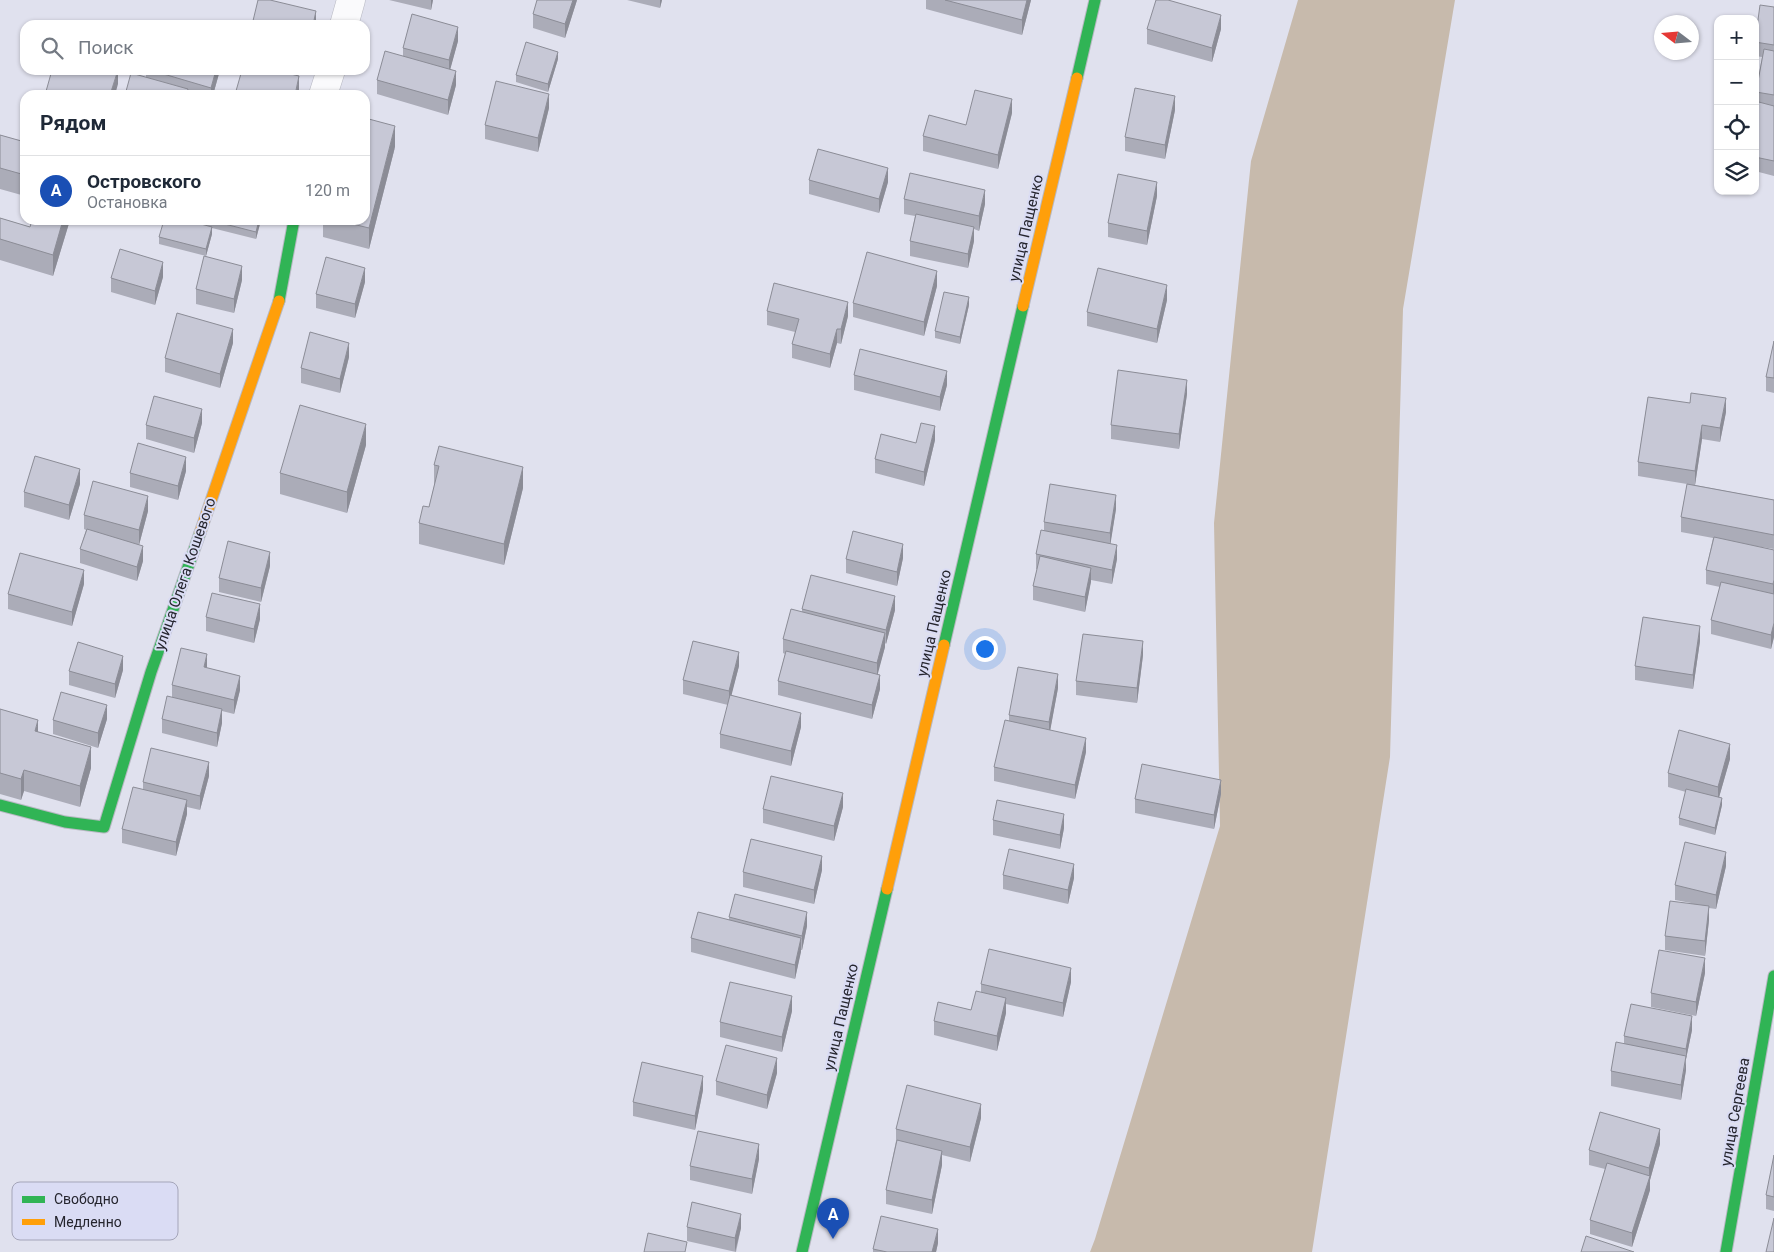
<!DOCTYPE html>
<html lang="ru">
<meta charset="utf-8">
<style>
:root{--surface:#fff;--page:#f6f6f7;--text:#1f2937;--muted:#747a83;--line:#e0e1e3;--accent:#1a73e8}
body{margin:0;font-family:Roboto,sans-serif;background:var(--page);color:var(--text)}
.controls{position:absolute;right:15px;top:15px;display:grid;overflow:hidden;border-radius:10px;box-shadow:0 1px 4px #0004}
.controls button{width:45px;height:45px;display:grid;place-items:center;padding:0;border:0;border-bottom:1px solid var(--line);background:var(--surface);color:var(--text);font:25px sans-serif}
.compass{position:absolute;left:1654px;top:15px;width:45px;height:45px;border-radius:50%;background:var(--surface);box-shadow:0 1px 4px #0004;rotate:286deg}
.you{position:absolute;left:984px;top:648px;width:18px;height:18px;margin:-12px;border:4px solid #fff;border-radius:50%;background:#1a73e8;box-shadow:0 0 0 8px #1a73e833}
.badge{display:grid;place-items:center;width:32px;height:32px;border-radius:50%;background:var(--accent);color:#fff;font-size:16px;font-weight:700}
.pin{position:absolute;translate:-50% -41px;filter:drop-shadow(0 1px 2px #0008)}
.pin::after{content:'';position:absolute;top:26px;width:18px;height:15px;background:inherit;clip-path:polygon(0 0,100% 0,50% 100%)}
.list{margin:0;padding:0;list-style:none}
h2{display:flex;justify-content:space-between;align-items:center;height:65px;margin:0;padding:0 20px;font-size:21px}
h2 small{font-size:16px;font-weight:400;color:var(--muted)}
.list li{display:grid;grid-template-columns:32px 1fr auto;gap:15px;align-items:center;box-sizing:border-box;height:70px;padding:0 20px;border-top:1px solid var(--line)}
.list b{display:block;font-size:19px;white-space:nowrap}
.list p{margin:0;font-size:16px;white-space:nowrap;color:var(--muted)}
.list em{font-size:16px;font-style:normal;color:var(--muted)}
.icon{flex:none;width:28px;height:28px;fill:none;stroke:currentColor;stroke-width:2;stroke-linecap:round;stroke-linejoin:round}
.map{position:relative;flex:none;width:1774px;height:1252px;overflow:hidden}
.search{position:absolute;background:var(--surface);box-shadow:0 1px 4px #0004;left:20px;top:20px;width:350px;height:55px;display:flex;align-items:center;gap:12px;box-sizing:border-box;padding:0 18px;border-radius:15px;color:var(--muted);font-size:19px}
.panel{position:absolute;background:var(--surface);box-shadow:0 1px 4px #0004;left:20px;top:90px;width:350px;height:135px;border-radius:15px}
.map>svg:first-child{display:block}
.forest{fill:#c7baac}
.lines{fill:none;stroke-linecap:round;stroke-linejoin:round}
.street-casing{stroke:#b7b8c2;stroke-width:29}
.fast-casing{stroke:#b7b8c2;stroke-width:13}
.slow-casing{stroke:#b7b8c2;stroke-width:13}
.street{stroke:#fafafc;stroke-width:28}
.fast{stroke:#30b455;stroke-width:11}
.slow{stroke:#ff9f0a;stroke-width:11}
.wall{fill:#abacb8}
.shaded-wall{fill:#8b8c96}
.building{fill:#c7c8d6;stroke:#8b8c96}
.labels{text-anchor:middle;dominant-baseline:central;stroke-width:4;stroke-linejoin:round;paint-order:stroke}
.street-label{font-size:15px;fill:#25252e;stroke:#dadcf4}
.key{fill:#dadcf4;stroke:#a4a5b9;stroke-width:1}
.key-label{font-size:14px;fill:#25252e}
</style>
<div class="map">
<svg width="1774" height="1252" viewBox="0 0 1774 1252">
<rect width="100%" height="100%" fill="#e0e1ee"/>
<path class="forest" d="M1298,0H1455L1403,309L1390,757L1312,1252H1090L1095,1239L1220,826L1214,523L1251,161Z"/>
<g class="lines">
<defs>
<path id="street" d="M344,25L351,0
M323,95L331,70"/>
<path id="fast" d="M1077,78L1095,0
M279,301L294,220
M944,645L1023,306
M0,805L65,822L104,827L151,672L200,533
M802,1252L887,889
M1726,1252L1774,976"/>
<path id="slow" d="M1023,306L1077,78
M200,533L279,301
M887,889L944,645"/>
</defs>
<use href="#street" class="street-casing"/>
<use href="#fast" class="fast-casing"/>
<use href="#slow" class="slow-casing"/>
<use href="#street" class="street"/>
<use href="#fast" class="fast"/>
<use href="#slow" class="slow"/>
</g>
<path class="wall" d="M389,0H433L431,10Z
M577,0L565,38L533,28V14Z
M627,0H662L660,8Z
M926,0H1031L1022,35L926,9Z
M1774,7V176L1755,171L1756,92L1762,57L1755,56V38Z
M1147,29H1221L1212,62L1147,44Z
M458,41L450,69L456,85L448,115L377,94V80L403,56V48Z
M558,59L548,92L516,82V75Z
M146,70H220L213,95H125L146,77Z
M236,91H299L298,95H236Z
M549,108L538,152L485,139V125Z
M1175,110L1165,159L1125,151V137Z
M1012,113L998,169L923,151V136Z
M0,135L25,142V196L0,189Z
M395,147L369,249L323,237V220H365Z
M809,180L888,182L879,213L809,194Z
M1157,196L1147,245L1108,237V223Z
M904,199L985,204L979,231L974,229V241L968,268L910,256V241L915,216L904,214Z
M0,218L30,227L70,220L53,276L0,260Z
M207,220H261L256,239L212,228V234L206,256L159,244V237L207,225Z
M163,277L155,305L111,292V278Z
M242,280L234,313L196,304V289Z
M365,282L355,318L316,308V294Z
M937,286L924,336L853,317V303Z
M1167,300L1157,343L1087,326V312Z
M969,305L960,344L935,338V331Z
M767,311L848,316L841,344L837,343L830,368L792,358V344L795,332L767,325Z
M1774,341V393L1766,391V377Z
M233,343L220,388L165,372V358Z
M349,357L340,393L301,383V368Z
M854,375L947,385L940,411L854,390Z
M1187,394L1179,449L1111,439V425Z
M1648,397L1726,412L1720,442L1702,439L1695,485L1774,500V549L1755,546L1774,550V637L1771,649L1711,634V620L1720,587L1706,584V570L1713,538L1681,532V517L1687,484L1638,476V462Z
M202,423L194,453L146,439V425Z
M935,440L924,486L875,473V459L916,443Z
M366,445L347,513L280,494V473Z
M434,465L523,488L504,565L419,544V523L429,507L434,486Z
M186,471L178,500L130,487V473Z
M80,484L69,520L24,507V492Z
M1116,509L1110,544L1117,559L1112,584L1091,580L1085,612L1033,600V586L1037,569H1036V554L1044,530V522Z
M148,511L139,545L143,561L137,581L80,563V549L86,530L84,529V515Z
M903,558L897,586L846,573V559Z
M270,566L261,602L219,592V578Z
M84,584L72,626L8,609V594Z
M802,609L895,610L886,644L885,643V647L877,674L880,689L872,719L778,695V681L785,654L783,653V639L802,612Z
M206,617L260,619L254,643L206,631Z
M1700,641L1693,689L1635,680V666Z
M1143,655L1137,703L1076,695V681Z
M739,666L731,695L801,727L791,766L720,748V734L728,705L683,694V680Z
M207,668L240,690L234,714L222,711V723L217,747L162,733V719L172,697V685Z
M123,670L115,698L69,685V671Z
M1058,688L1050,730L1086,752L1075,799L994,781V767L1009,721V715Z
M0,709L38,732L91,768L80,807L24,791L21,800L0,794Z
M107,719L98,748L53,734V720Z
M1730,759L1719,797L1722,805L1715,835L1679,825V818L1686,792L1668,787V773Z
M209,776L200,810L187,807V814L176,856L122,843V829L143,789V782Z
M1221,794L1214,829L1135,813V799Z
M843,807L834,841L763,823V809Z
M993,820L1064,828L1060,849L993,835Z
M1726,866L1716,909L1709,908V920L1705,956L1665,950V936L1691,903L1675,900V885Z
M822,870L814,904L743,887V872Z
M1003,875L1074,878L1068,904L1003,889Z
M729,917L807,926L802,950H801L795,979L691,952V938L729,920Z
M1705,973L1696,1016L1651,1007V993Z
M1071,982L1063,1017L1006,1004V1013L997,1051L934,1035V1021L971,1010L981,992V984Z
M792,1011L782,1052L720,1037V1022Z
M1692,1030L1686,1059V1070L1681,1100L1611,1086V1071L1624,1044V1036Z
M777,1073L767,1109L716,1095V1081Z
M703,1090L695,1130L633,1116V1102Z
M981,1118L970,1162L942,1155V1165L932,1214L886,1204V1190L896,1141V1129Z
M1660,1144L1650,1180V1190L1632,1247L1590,1234V1220L1605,1169L1589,1165V1150Z
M1774,1155V1211L1766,1209V1195Z
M759,1159L752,1194L690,1180V1166Z
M687,1227L741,1228L736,1252L687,1241Z
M938,1243L936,1252H873V1249Z"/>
<path class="shaded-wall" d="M431,0H433L431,10Z
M573,0H577L565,38V24Z
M660,0H662L660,8Z
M1027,0H1031L1022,35V20Z
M316,11V25H313Z
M1221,15V29L1212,62V48Z
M458,27V41L449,74V60Z
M558,52V59L548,92V84Z
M118,70V84L115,95H110Z
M216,70H220L213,95H211V88Z
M456,71V85L448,115V100Z
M299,76V91L298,95H295Z
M549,94V108L538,152V138Z
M1175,96V110L1165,159V145Z
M1012,99V113L998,169V155Z
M395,126V147L369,249V228Z
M888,168V182L879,213V199Z
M1157,182V196L1147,245V231Z
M985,190V204L979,231V216Z
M63,220H70L53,276V255Z
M259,220H261L256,239V232Z
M212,227V234L206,256V249Z
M974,227V241L968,268V254Z
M163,262V277L155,305V291Z
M242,266V280L234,313V299Z
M365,268V282L355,318V304Z
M937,271V286L924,336V322Z
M1167,285V300L1157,343V329Z
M969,297V305L960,344V337Z
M848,302V316L841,344V329Z
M233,329V343L220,388V374Z
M837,329V343L830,368V354Z
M349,343V357L340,393V379Z
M947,371V385L940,411V397Z
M1187,380V394L1179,449V434Z
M1726,398V412L1720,442V428Z
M202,409V423L194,453V438Z
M366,424V445L347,513V492Z
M1702,425V439L1695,485V471Z
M935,426V440L924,486V472Z
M186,457V471L178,500V486Z
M523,467V488L504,565V544Z
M80,469V484L69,520V505Z
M1116,495V509L1110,547V533Z
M148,496V511L139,545V530Z
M903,544V558L897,586V572Z
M1117,545V559L1112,584V570Z
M143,546V561L137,581V567Z
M270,552V566L261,602V588Z
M1091,568V582L1085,612V597Z
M84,570V584L72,626V612Z
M1774,580V594L1773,598V584Z
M895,596V610L886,644V630Z
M260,604V619L254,643V629Z
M1774,623V637L1771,649V635Z
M1700,626V641L1693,689V675Z
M885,633V647L877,677V663Z
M1143,641V655L1137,703V688Z
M739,652V666L729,705V691Z
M207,654V668L204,667Z
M123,656V670L115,698V684Z
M1058,674V688L1049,737V722Z
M880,675V689L872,719V705Z
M240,676V690L234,714V700Z
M107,705V719L98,748V733Z
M222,709V723L217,747V733Z
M801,713V727L791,766V751Z
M38,720V741L35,731Z
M1086,738V752L1075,799V785Z
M1730,744V759L1718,801V787Z
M91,747V768L80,807V786Z
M209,762V776L200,810V796Z
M24,770V791L21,800V779Z
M1221,780V794L1214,829V815Z
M843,793V807L834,841V826Z
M1722,798V805L1715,835V828Z
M187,800V814L176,856V842Z
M1064,814V828L1060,849V835Z
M1726,852V866L1716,909V895Z
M822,856V870L814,904V890Z
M1074,864V878L1068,904V890Z
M1709,906V920L1705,956V941Z
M807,912V926L802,950V936Z
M801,938V952L795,979V965Z
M1705,958V973L1696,1016V1002Z
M1071,968V982L1063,1017V1003Z
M792,996V1011L782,1052V1037Z
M1006,998V1013L997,1051V1036Z
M1692,1016V1030L1686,1059V1070L1681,1100V1085L1686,1061V1049Z
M777,1058V1073L767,1109V1095Z
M703,1076V1090L695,1130V1116Z
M981,1104V1118L970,1162V1147Z
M1660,1129V1144L1650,1180V1190L1632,1247V1233L1649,1177V1168Z
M759,1144V1159L752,1194V1179Z
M942,1151V1165L932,1214V1200Z
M741,1214V1228L735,1252V1238Z
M938,1229V1243L936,1252H932Z"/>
<path class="building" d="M258,0H270L316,11L313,25H252Z
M537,0H573L565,24L533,14Z
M945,0H1027L1022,20Z
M1156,0H1168L1221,15L1212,48L1147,29Z
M1760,5L1774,7V45L1755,42Z
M412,14L458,27L449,60L403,48Z
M159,21L172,25H158Z
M526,42L558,52L548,84L516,75Z
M1764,49L1774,51V95L1756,92Z
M385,51L456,71L448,100L377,80Z
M52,70H118L110,95H45Z
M150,70H216L211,88Z
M242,70H274L299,76L295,95H255L236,91Z
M131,73L188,89L186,95H125Z
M496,81L549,94L538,138L485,125Z
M1135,88L1175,96L1165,145L1125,137Z
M975,90L1012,99L998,155L923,136L929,115L966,125Z
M1755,101L1774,106V161L1755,157Z
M365,118L395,126L369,228L336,220H365Z
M0,135L25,142V175L0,168Z
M818,149L888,168L879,199L809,180Z
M910,173L985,190L979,216L904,199Z
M1118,174L1157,182L1147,231L1108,223Z
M916,214L974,227L968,254L910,241Z
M0,218L30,227L32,220H63L53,255L0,239Z
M164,220H186L212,227L206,249L159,237Z
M209,220H259L256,232Z
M120,249L163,262L155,291L111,278Z
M867,252L937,271L924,322L853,303Z
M204,256L242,266L234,299L196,289Z
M326,257L365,268L355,304L316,294Z
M1098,268L1167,285L1157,329L1087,312Z
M774,283L848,302L841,329H837L830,354L792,344L799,319L767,311Z
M944,292L969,297L960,337L935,331Z
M177,313L233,329L220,374L165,358Z
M310,332L349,343L340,379L301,368Z
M1774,341V378L1766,377Z
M860,349L947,371L940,397L854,375Z
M1118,370L1187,380L1179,434L1111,425Z
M1691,393L1726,398L1720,428L1702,425L1695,471L1638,462L1648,397L1690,403Z
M154,396L202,409L194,438L146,425Z
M300,405L366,424L347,492L280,473Z
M921,423L935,426L924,472L875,459L881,434L916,443Z
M138,443L186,457L178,486L130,473Z
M439,446L523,467L504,544L419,523L423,506L429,507L439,466L434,465Z
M35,456L80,469L69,505L24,492Z
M93,481L148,496L139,530L84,515Z
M1050,484L1116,495L1110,533L1044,522Z
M1687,484L1774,500V535L1681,517Z
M87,529L143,546L137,567L80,549Z
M1041,530L1117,545L1112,570L1036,554Z
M853,531L903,544L897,572L846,559Z
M1714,537L1774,550V580L1773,584L1706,570Z
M228,541L270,552L261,588L219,578Z
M20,553L84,570L72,612L8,594Z
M1040,556L1091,568L1085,597L1033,586Z
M811,575L895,596L886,630L802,609Z
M1721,582L1774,594V623L1771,635L1711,620Z
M212,593L260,604L254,629L206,617Z
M791,609L885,633L877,663L783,639Z
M1643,617L1700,626L1693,675L1635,666Z
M1083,634L1143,641L1137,688L1076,681Z
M693,641L739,652L729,691L683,680Z
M78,642L123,656L115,684L69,671Z
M181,648L207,654L204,667L240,676L234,700L172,685Z
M786,651L880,675L872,705L778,681Z
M1018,667L1058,674L1049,722L1009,715Z
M61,692L107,705L98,733L53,720Z
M730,695L801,713L791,751L720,734Z
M167,696L222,709L217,733L162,719Z
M0,709L38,720L35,731L91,747L80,786L24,770L21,779L0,773Z
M1005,720L1086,738L1075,785L994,767Z
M1679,730L1730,744L1718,787L1668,773Z
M151,748L209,762L200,796L143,782Z
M1142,764L1221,780L1214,815L1135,799Z
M771,776L843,793L834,826L763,809Z
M133,787L187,800L176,842L122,829Z
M1686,789L1722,798L1715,828L1679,818Z
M997,800L1064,814L1060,835L993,820Z
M751,839L822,856L814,890L743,872Z
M1685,842L1726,852L1716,895L1675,885Z
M1009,849L1074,864L1068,890L1003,875Z
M735,894L807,912L802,936L729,917Z
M1670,901L1709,906L1705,941L1665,936Z
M698,912L801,938L795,965L691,938Z
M989,949L1071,968L1063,1003L981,984Z
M1659,950L1705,958L1696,1002L1651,993Z
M730,982L792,996L782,1037L720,1022Z
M976,991L1006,998L997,1036L934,1021L938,1002L971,1010Z
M1631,1004L1692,1016L1686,1049L1624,1036Z
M1616,1042L1686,1056L1681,1085L1611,1071Z
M726,1045L777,1058L767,1095L716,1081Z
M642,1062L703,1076L695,1116L633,1102Z
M907,1085L981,1104L970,1147L896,1129Z
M1600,1112L1660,1129L1649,1168L1589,1150Z
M698,1131L759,1144L752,1179L690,1166Z
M897,1140L942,1151L932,1200L886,1190Z
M1774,1155V1197L1766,1195Z
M1607,1163L1650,1176L1632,1233L1590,1220Z
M692,1202L741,1214L735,1238L687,1227Z
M881,1216L938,1229L932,1252H887L873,1249Z
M1774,1218V1252H1766Z
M648,1233L687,1242L685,1252H644Z
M1586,1236L1634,1252H1581Z"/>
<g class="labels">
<g class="street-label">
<text transform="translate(1026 228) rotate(-77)">улица Пащенко</text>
<text transform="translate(185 574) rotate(-71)">улица Олега Кошевого</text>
<text transform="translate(934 623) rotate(-77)">улица Пащенко</text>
<text transform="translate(841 1017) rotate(-77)">улица Пащенко</text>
<text transform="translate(1735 1112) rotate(-80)">улица Сергеева</text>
</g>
</g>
<rect x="12" y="1182" width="166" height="58" rx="8" class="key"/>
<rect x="22" y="1196" width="23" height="7" fill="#30b455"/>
<rect x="22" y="1219" width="23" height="6" fill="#ff9f0a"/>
<g class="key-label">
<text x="54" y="1204">Свободно</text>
<text x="54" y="1227">Медленно</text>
</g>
</svg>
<div class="controls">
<button>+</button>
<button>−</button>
<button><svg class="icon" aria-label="locate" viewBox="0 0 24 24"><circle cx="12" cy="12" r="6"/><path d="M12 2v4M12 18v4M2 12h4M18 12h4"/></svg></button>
<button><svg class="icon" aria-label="layers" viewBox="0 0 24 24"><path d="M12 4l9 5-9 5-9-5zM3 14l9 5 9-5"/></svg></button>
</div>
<svg class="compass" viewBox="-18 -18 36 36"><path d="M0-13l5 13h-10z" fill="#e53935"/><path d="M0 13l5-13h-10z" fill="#747a83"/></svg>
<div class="you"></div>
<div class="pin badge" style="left:833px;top:1239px;background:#1a4fb4">A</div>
<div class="search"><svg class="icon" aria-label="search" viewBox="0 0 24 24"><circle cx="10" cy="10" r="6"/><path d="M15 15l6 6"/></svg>Поиск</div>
<section class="panel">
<h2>Рядом<small></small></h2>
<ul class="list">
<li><span class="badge" style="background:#1a4fb4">A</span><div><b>Островского</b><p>Остановка</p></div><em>120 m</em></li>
</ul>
</section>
</div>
